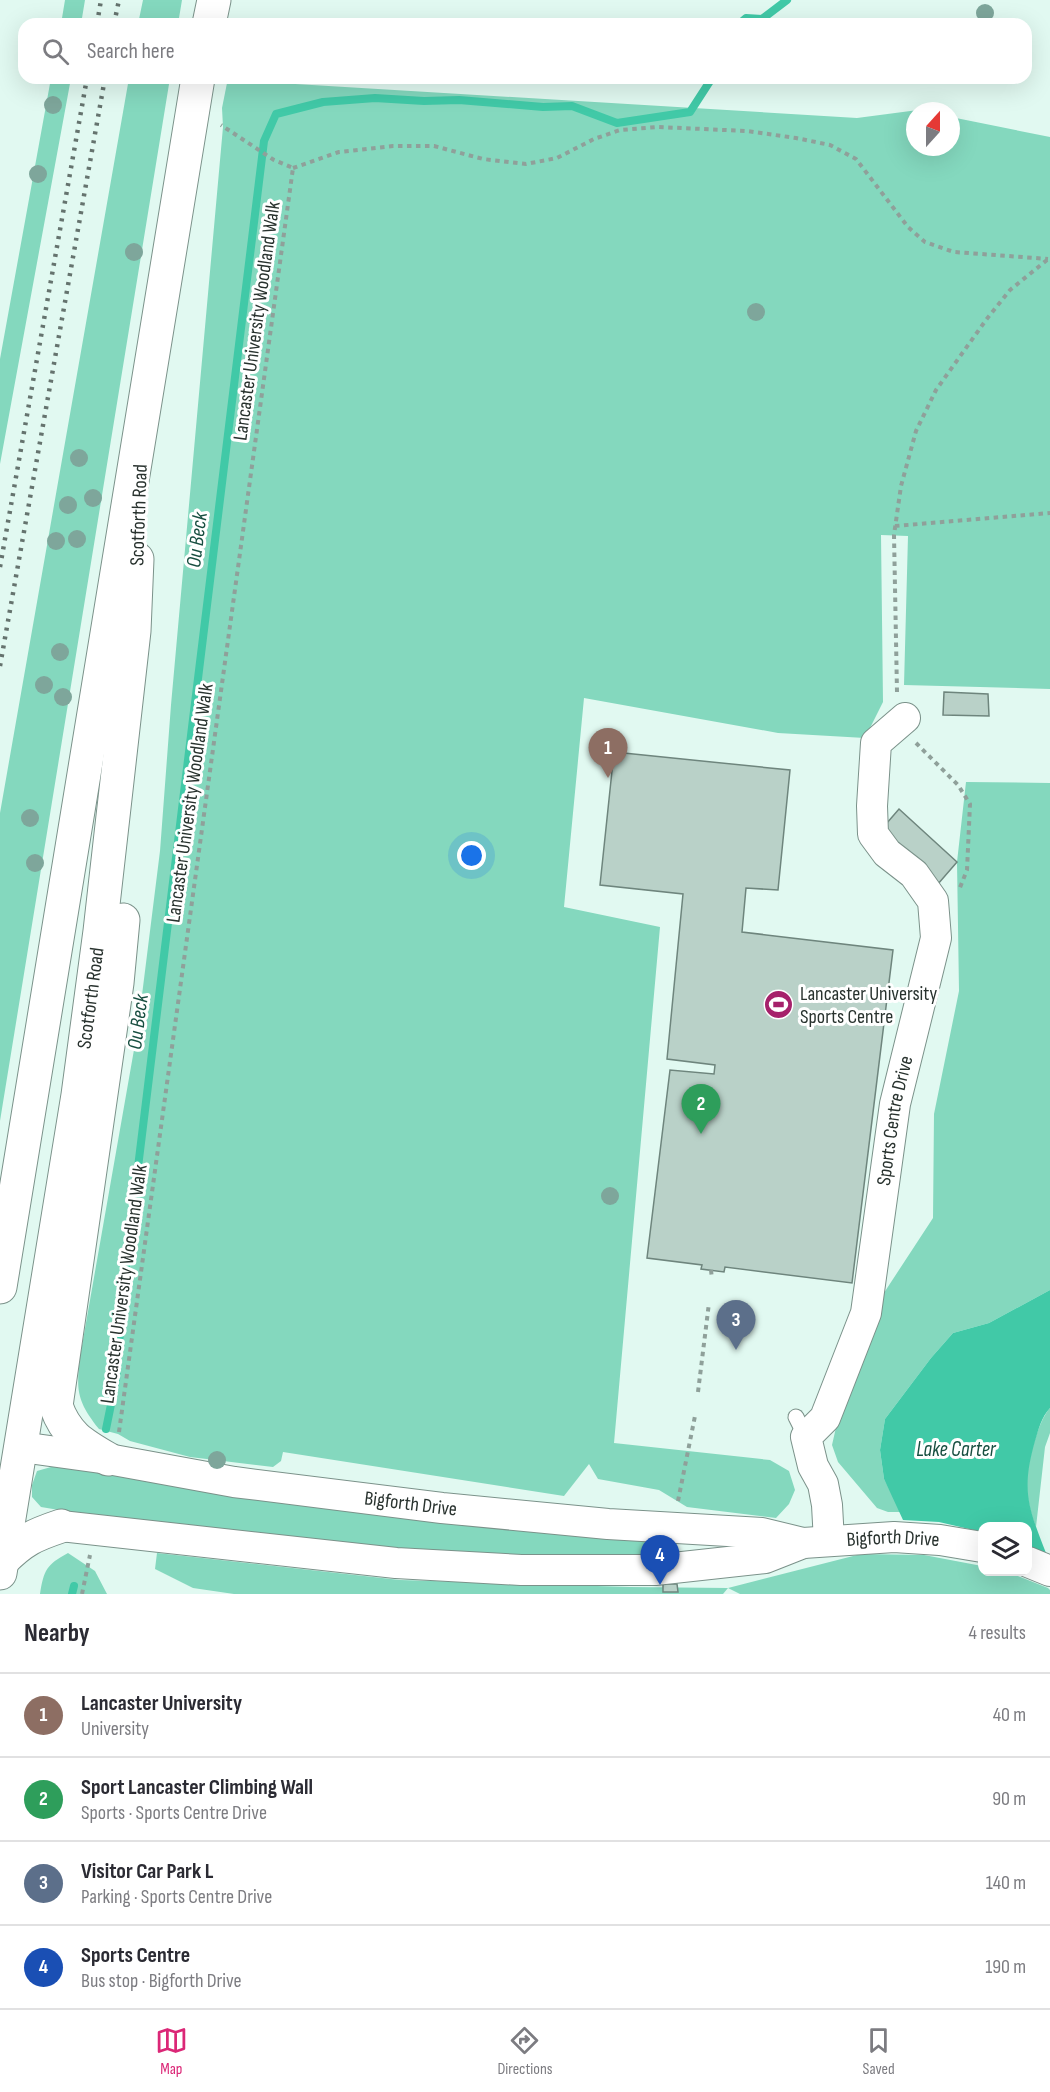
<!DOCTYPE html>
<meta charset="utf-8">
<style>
:root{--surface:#fff;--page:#f7f7f7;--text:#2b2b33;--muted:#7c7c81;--line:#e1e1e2;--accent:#db2777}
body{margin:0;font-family:"Sofia Sans Condensed",sans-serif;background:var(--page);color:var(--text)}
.controls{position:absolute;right:18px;bottom:18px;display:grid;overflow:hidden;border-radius:12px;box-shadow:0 6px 24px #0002}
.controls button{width:54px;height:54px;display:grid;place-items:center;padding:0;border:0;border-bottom:2px solid var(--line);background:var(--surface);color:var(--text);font:30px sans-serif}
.compass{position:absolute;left:906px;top:102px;width:54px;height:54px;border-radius:50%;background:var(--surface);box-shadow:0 6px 24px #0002;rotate:21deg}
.you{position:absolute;left:472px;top:856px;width:21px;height:21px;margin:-15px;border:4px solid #fff;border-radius:50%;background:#1a73e8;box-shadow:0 0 0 9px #1a73e833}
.badge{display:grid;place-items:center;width:39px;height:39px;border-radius:50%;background:var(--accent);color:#fff;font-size:20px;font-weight:700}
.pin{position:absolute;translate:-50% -50px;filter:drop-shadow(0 2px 3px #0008)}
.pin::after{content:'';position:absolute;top:32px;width:21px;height:18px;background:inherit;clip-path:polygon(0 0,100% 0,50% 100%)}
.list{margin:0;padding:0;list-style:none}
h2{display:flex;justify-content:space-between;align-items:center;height:78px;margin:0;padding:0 24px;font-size:26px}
h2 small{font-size:20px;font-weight:400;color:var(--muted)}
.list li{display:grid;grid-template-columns:39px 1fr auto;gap:18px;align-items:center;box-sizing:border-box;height:84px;padding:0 24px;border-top:2px solid var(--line)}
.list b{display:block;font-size:22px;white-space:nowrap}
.list p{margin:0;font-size:20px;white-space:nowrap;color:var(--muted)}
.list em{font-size:20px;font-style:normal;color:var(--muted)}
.icon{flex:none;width:33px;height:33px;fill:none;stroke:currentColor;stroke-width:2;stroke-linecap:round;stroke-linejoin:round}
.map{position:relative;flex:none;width:1050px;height:1594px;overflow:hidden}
.search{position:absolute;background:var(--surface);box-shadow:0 6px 24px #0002;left:18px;right:18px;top:18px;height:66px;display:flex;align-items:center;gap:15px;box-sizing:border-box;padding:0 21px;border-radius:18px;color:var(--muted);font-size:22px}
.sheet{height:414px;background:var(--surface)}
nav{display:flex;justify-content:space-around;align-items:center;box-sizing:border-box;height:84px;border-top:2px solid var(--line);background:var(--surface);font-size:16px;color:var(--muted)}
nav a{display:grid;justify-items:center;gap:3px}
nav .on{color:var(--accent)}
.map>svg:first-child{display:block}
.green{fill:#84d8be}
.water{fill:#41c9a7}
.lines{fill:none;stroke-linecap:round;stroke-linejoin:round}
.stream{stroke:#41c9a7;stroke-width:8}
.building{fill:#b9d1c8;stroke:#6e857d;stroke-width:1.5}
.service-casing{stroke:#7b928a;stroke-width:17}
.minor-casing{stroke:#7b928a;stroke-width:32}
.primary-casing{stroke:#7b928a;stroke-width:35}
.path{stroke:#8fa09a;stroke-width:4;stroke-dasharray:4.5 4.5;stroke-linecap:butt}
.service{stroke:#fff;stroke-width:15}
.minor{stroke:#fff;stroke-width:30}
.primary{stroke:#fff;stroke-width:33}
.rail{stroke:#65736e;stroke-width:4.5;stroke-dasharray:3 6;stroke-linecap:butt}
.tree{fill:#7ea69b}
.labels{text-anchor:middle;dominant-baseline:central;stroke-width:6;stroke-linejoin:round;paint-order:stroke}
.street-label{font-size:20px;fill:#28322e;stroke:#fff}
.poi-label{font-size:20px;fill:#28322e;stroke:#fff;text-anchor:start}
.water-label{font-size:21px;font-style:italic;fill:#184f41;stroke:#fff}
</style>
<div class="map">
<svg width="1050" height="1594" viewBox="0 0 1050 1594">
<rect width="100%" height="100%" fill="#e1f9f1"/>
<path class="green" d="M65,0H85L81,24H61Z
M143,0H182L178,24H138Z
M51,78H71L0,464V359Z
M129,78H170L0,1121V813Z
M228,78L279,83L857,118L918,110L922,111H915V147H951V117L1050,137V689L904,685L908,536L881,535L883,702L865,738L778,733L584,698L564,907L660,927L614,1443L770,1460L789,1471L795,1490L789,1504L776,1518L687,1507L659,1490L598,1479L589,1464L564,1496L283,1452L281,1461L273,1467L190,1457L130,1441L118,1434L99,1429C77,1401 76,1391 80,1357L138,1027L160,851L171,705L223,127L222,108Z
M966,782L1050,783V1290L989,1323L953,1333L931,1358L885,1419L880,1450L884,1479L901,1512H888L877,1508L838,1462L832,1445L845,1388L878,1302L933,1218L934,1114L959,991L957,862Z
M1050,1408V1433L1045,1447L1036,1527C1031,1515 1028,1503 1027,1490C1025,1470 1037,1422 1050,1408Z
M58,1465L646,1536L654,1545L651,1557L640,1561L395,1549L167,1528L41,1507L32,1497V1485L37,1471Z
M68,1553L95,1571L107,1594H40C44,1570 46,1565 68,1553Z
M157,1553L400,1580L630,1587L728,1588L861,1554L924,1555L982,1566V1572H1008L1048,1588L1050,1590V1594H740L728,1588L723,1594H234L193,1588L155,1569Z"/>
<path class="water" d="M1050,1290V1408C1041,1418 1039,1428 1035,1441C1021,1490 1028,1507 1046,1553L1028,1546V1526H982V1532L939,1522L903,1520L884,1479L880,1450L885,1419L931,1358L953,1333L989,1323Z"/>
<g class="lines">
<path class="stream" d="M739,24L746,18L762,19L787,0
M106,1429L116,1380L125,1273L264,141L276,114L323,102L375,98L424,101L459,100L543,107L572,106L617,123L690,112L712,78
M72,1594L74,1586"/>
</g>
<path class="building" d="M944,692L988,694L989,716L943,715Z
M614,752L790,770L778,890L746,888L742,932L893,950L852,1283L725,1267L724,1272L701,1269L702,1265L647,1258L670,1070L714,1074L715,1065L667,1059L683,894L600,885Z
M899,809L957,862L938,884L880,831Z
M663,1584H677L678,1592H663Z"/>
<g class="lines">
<defs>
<path id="service" d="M796,1417L806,1437"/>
<g id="minor">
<path id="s1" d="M21,1447L108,1459L234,1482L442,1508L608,1524L762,1533L803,1543"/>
<path id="s2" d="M61,1526L396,1563L521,1570H655L765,1558L803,1543L894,1537L940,1540L982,1547"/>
<path id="s3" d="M829,1541L827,1505L823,1484L813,1466L806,1437L825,1418L866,1313L895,1104L936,938L933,901L914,874L887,853L873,834L872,806L876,743L905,718"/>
<path d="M1028,1562L1050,1571"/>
</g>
<g id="primary">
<path d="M209,24L214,0"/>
<path d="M0,1287L198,78"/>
<path d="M108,1459C82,1444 66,1435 56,1406L117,983L123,920"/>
<path d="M2,1561C23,1540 34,1535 61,1526"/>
<path id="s4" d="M0,1573L78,1095L100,931L134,631L137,559"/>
</g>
</defs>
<use href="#service" class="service-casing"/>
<use href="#minor" class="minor-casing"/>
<use href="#primary" class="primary-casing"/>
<path class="path" d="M293,168L339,152L393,146H434L483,159L526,164L557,158L594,139L620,130L658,127L747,131L796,138L830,145L856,159L908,227L925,242L954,252L1048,259
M895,526L1050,513
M897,692L894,535L901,486L916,431L936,390L986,320L1010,290L1047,260
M916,743L958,785L970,804L967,870L959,890
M711,1270L712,1279
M698,1392L709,1303
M119,1432L293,168L274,160L221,125
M678,1501L695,1416
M82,1594L90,1555"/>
<use href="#service" class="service"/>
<use href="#minor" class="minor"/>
<use href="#primary" class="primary"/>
<path class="rail" d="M97,24L101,0
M114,24L119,0
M0,567L87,78
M0,666L105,78"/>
</g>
<g class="tree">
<circle cx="985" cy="13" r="9"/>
<circle cx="53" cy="105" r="9"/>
<circle cx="38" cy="174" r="9"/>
<circle cx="134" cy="252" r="9"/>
<circle cx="756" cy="312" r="9"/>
<circle cx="79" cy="458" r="9"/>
<circle cx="93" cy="498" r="9"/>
<circle cx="68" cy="505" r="9"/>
<circle cx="77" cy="539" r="9"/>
<circle cx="56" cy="541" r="9"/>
<circle cx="60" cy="652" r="9"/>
<circle cx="44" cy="685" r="9"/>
<circle cx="63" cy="697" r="9"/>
<circle cx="30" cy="818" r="9"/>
<circle cx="35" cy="863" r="9"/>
<circle cx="610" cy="1196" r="9"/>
<circle cx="217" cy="1460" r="9"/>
</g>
<defs>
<symbol id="stadium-disc" viewBox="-11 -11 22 22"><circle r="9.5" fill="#a6216b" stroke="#fff"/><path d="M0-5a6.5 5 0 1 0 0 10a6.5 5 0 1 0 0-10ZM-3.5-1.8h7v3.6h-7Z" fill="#fff"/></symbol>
</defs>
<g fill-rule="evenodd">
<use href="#stadium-disc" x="762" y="988" width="33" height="33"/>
</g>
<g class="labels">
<g class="street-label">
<text transform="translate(257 321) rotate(-82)">Lancaster University Woodland Walk</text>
<text transform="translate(139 515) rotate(-88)">Scotforth Road</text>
<text transform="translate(190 803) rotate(-82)">Lancaster University Woodland Walk</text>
<text stroke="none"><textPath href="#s4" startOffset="582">Scotforth Road</textPath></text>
<text stroke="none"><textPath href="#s3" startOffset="442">Sports Centre Drive</textPath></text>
<text transform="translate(124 1284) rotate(-82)">Lancaster University Woodland Walk</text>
<text stroke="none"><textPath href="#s1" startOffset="394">Bigforth Drive</textPath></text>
<text stroke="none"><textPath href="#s2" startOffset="838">Bigforth Drive</textPath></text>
</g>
<g class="poi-label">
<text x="800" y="994">Lancaster University<tspan x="800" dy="23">Sports Centre</tspan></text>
</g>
<g class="water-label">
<text transform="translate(197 540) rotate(-83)">Ou Beck</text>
<text transform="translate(138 1022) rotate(-83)">Ou Beck</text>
<text x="956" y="1449">Lake Carter</text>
</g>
</g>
</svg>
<div class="controls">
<button><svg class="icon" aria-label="layers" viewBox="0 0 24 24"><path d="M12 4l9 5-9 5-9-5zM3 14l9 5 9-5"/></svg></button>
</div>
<svg class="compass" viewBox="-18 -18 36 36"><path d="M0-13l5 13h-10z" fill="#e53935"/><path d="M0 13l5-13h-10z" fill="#7c7c81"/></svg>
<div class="you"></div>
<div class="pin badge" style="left:608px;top:778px;background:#8d6e63">1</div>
<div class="pin badge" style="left:701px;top:1134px;background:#2e9e5b">2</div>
<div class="pin badge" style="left:736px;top:1350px;background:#5c6f8a">3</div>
<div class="pin badge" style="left:660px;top:1585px;background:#1a4fb4">4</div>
<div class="search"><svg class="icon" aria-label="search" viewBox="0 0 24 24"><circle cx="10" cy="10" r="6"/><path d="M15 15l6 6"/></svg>Search here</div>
</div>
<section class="sheet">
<h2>Nearby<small>4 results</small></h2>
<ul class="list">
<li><span class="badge" style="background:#8d6e63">1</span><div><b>Lancaster University</b><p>University</p></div><em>40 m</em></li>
<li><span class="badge" style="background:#2e9e5b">2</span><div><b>Sport Lancaster Climbing Wall</b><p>Sports · Sports Centre Drive</p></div><em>90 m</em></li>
<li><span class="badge" style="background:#5c6f8a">3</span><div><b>Visitor Car Park L</b><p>Parking · Sports Centre Drive</p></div><em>140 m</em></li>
<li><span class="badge" style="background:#1a4fb4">4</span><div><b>Sports Centre</b><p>Bus stop · Bigforth Drive</p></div><em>190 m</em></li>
</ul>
</section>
<nav>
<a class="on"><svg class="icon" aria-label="map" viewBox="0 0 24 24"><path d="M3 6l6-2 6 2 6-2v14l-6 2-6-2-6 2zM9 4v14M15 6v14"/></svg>Map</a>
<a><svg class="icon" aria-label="directions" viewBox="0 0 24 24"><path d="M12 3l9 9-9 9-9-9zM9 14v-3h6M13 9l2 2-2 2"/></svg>Directions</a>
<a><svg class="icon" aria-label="saved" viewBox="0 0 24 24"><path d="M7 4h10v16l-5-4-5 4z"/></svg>Saved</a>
</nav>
